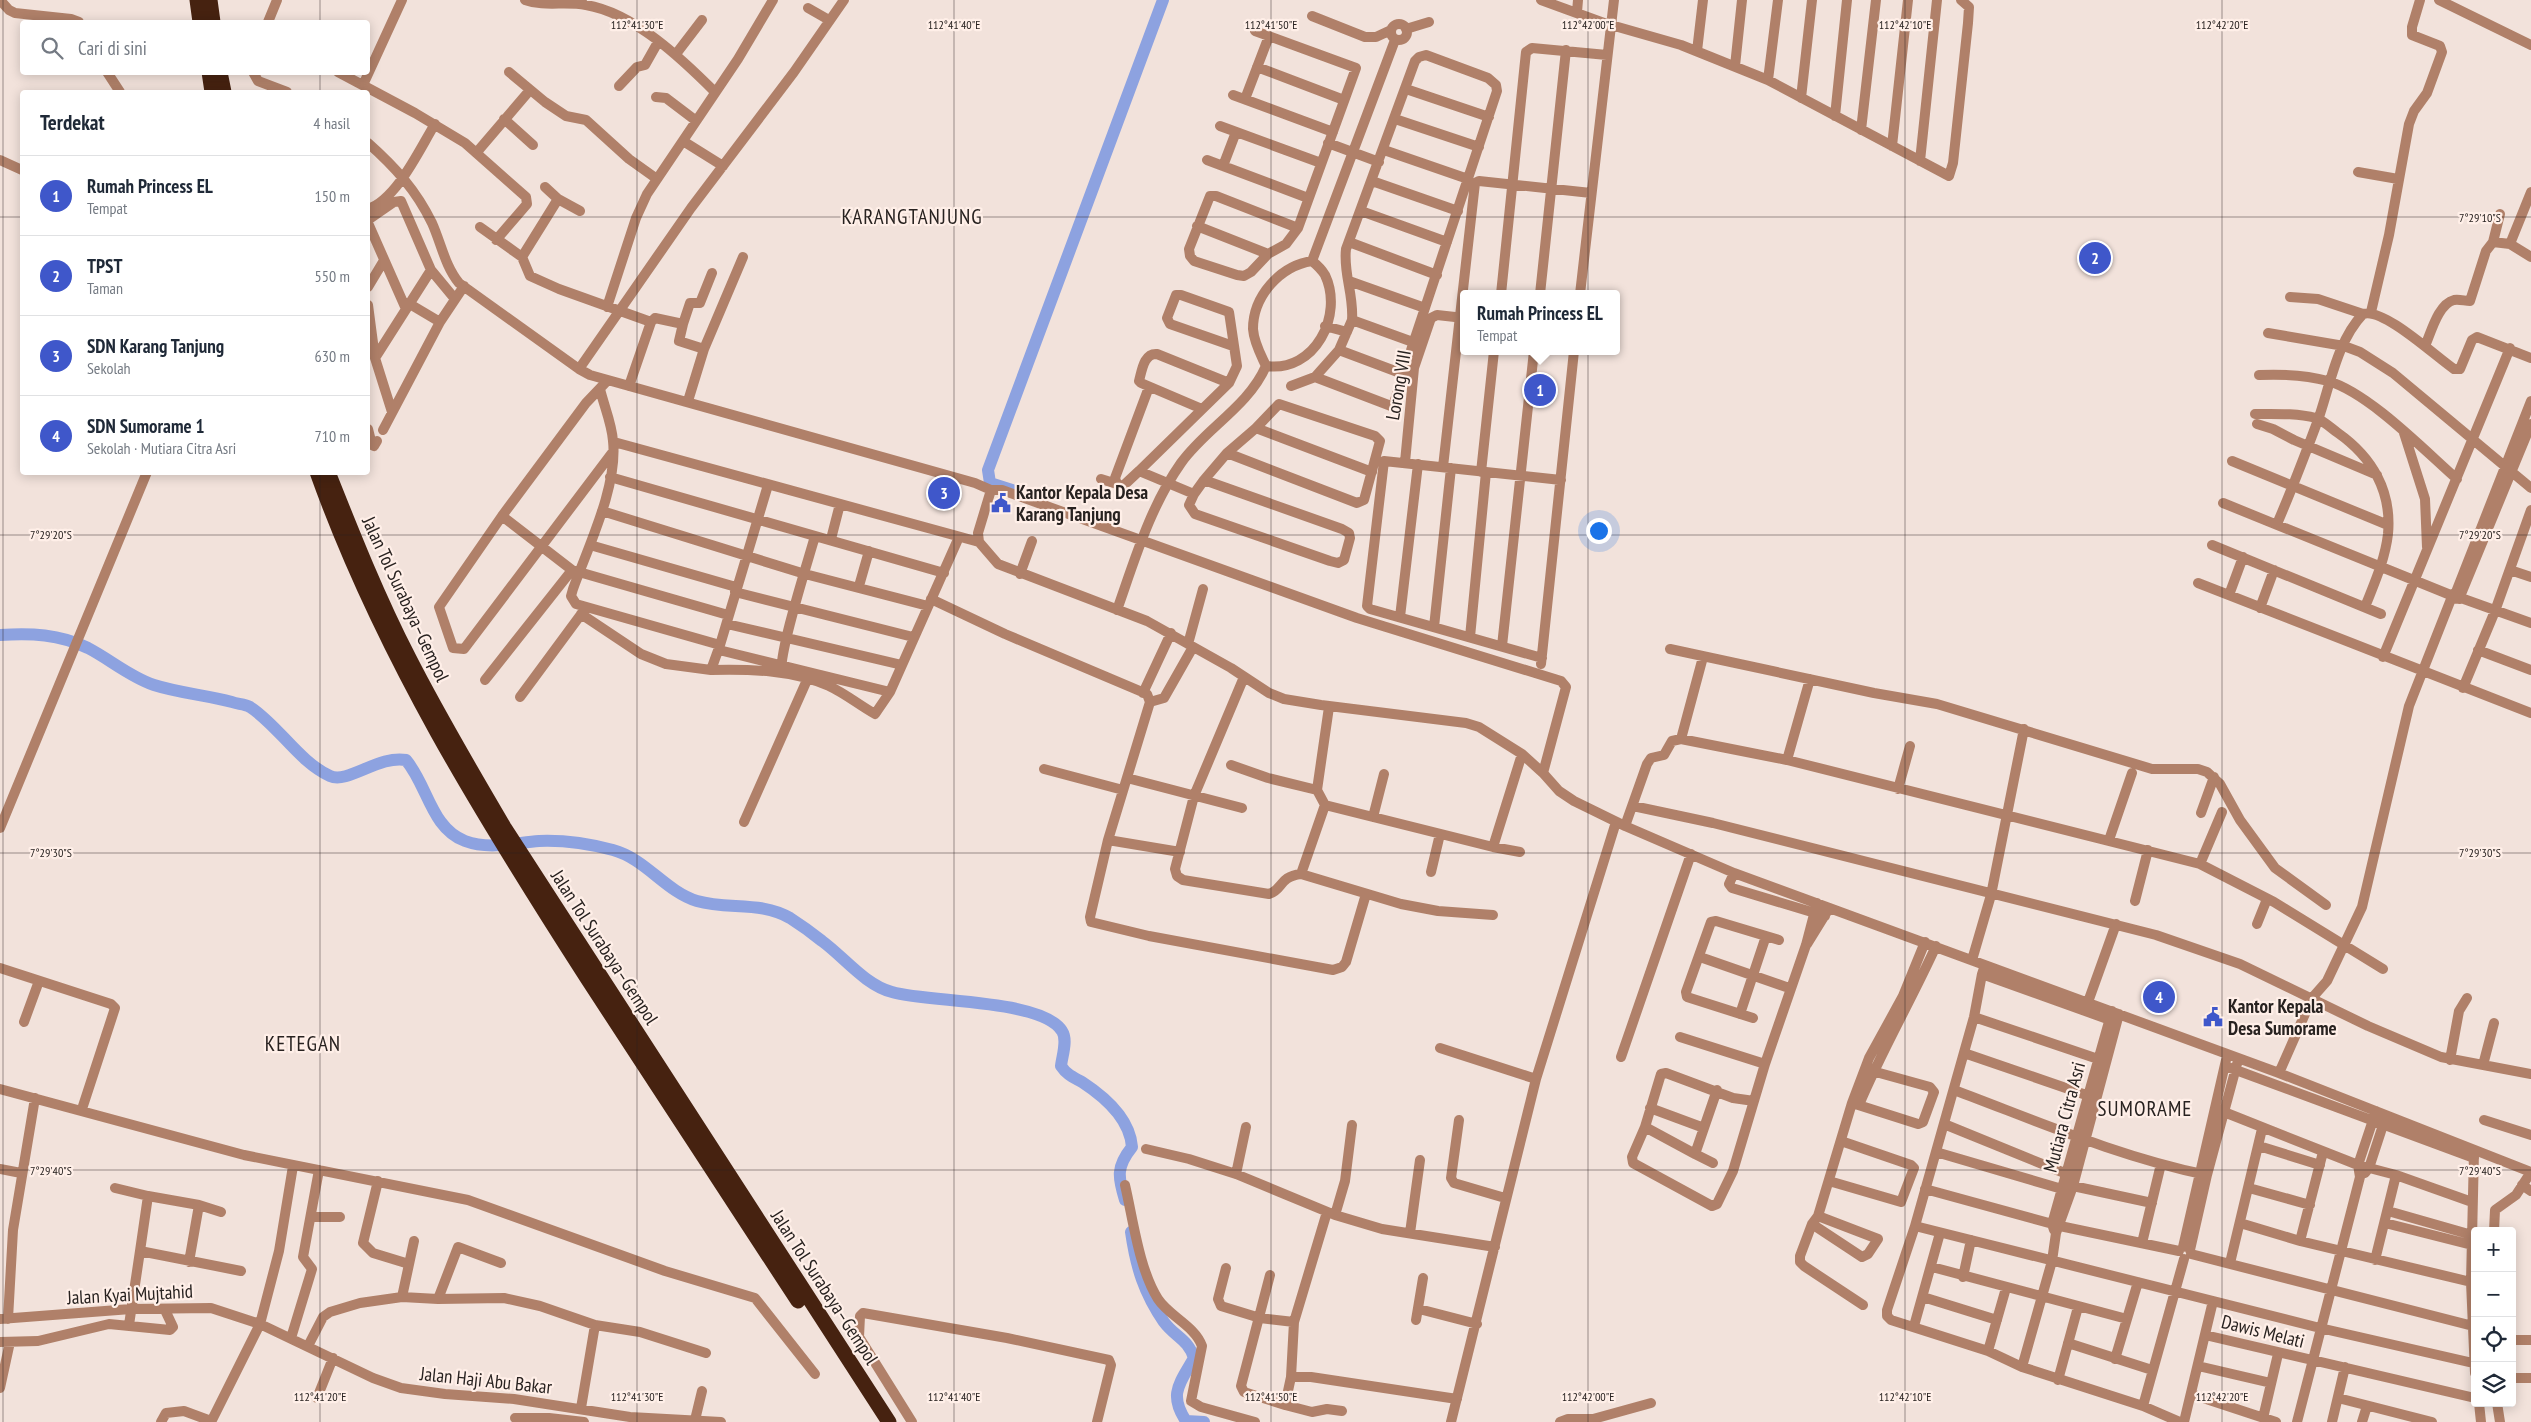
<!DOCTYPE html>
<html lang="id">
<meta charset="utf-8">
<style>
:root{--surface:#fff;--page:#f2f2f3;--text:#1f2937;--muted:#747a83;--line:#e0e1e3;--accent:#3f57ca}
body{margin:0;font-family:"PT Sans Narrow",sans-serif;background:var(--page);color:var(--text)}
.controls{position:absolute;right:15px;bottom:15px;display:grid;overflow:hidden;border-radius:5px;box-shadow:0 2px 12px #0003}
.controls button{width:45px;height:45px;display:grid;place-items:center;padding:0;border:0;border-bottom:1px solid var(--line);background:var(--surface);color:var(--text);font:25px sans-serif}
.you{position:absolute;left:1598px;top:530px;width:18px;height:18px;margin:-12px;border:4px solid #fff;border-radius:50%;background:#1a73e8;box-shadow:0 0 0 8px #1a73e833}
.badge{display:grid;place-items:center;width:32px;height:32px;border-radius:50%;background:var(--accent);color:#fff;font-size:16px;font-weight:700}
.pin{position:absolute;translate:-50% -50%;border:2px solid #fff;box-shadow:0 1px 5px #0006}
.popup{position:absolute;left:1460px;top:290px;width:160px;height:65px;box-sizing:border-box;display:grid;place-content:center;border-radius:5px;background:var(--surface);filter:drop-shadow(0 1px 4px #0005);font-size:16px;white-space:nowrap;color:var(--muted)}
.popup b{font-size:19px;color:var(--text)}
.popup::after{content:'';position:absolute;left:50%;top:100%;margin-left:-10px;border:10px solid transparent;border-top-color:var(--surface)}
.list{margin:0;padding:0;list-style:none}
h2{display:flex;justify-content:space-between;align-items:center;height:65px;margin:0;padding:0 20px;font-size:21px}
h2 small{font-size:16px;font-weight:400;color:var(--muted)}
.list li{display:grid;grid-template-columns:32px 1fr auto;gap:15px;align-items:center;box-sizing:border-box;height:80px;padding:0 20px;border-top:1px solid var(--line)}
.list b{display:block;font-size:19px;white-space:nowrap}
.list p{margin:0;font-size:16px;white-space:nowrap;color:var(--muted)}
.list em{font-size:16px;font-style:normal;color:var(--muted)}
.icon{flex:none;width:28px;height:28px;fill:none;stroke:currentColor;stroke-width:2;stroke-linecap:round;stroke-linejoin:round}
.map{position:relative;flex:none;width:2531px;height:1422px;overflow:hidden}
.search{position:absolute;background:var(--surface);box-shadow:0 2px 12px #0003;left:20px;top:20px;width:350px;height:55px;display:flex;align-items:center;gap:12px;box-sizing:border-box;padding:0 18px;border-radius:5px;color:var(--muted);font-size:19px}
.panel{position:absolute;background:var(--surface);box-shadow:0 2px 12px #0003;left:20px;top:90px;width:350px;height:385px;border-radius:5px}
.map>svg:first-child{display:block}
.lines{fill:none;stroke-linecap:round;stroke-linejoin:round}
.river{stroke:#8da2e0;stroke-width:12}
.minor{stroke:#b08069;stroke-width:10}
.highway{stroke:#462210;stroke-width:15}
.ticks{fill:none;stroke:#282220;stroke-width:1;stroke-opacity:0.45}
.labels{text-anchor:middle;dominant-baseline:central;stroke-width:4.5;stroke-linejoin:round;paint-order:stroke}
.street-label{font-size:19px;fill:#282220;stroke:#ffefe8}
.poi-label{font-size:19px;font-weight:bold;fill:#282220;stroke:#ffefe8;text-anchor:start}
.quarter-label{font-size:21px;letter-spacing:1px;fill:#282220;stroke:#ffefe8}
.ticks-label{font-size:12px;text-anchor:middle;fill:#282220;stroke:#ffefe8;stroke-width:4.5;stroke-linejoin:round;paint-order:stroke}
</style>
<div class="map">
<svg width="2531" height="1422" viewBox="0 0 2531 1422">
<rect width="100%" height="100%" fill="#f2e2db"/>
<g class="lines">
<path class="river" d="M1012,490L990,483L988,470L1163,0
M0,635C31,633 59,634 88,648C111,660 130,677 154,685C179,693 206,695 232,702C237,704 245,704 250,707C278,725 299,762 330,776C348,784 379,755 406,760C428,786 431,828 465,841C489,850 514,843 539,841C563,840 590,844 613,850C646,859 665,891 697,901C728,910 761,901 790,918C801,925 812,933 822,941C844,957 865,985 892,992C930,1003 1042,999 1062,1031C1068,1040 1062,1056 1061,1066C1067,1075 1073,1077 1082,1082C1105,1097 1130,1119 1132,1147C1116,1167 1118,1177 1125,1200
M1131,1232C1136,1267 1144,1293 1164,1322C1175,1337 1188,1339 1194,1358C1180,1383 1168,1394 1186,1421L1204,1422"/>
<path class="minor" d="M0,0L9,10L15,13L71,19L79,22
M525,0C544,7 565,1 586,5C634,13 682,59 715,92
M1541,0L1604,23L1681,45L1768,80L1949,176L1953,163L1968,23L1969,7L1961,0
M2439,0L2531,45
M808,8L829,20
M1577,12L1578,0
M1312,16L1365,37H1376L1391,30
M268,22L277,0
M1391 32a8 8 0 1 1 16 0a8 8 0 1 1-16 0Z
M1406,29L1429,22
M1255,31L1356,68L1298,228L1286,244L1268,254L1251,272L1244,276L1237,275L1194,261L1190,256L1189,249L1210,196H1216L1298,228
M1697,51L1703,0
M676,54L702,20
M1426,55L1488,78L1496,85L1497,91L1414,341H1410L1352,320C1354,295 1343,273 1346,249L1415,61L1419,57Z
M1735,66L1742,0
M1257,67L1344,100
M107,72L120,92
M253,72L258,81L287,92
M338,72L415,113L465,143L526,197L527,204L496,240
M509,72L545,102L566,116L586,120L629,159L657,179
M1768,80L1778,0
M363,85L402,0
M619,86L637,67L645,65L658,42
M1406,89L1489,117
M1233,95L1333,132
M656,97L666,98L695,120
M1801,98L1812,0
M1245,99L1269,36
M1835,116L1847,0
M504,119L533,145
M1395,119L1479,147
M1220,126L1321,163
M1861,130L1876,0
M683,141L723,166
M368,143C395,167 416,190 432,223C441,243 445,266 459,283L579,369L590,375L975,483L991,490L978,533L979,542L998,564L1147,621L1231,668L1269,693L1284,699L1321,705L1466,723L1479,727L1522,754L1543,773L1559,791L1574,801L1625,826L1734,873L2279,1073L2531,1172
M1328,143L1379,162
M1892,146L1908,0
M1384,150L1468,179
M477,152L530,90
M0,160L22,170
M1207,160L1308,198
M1920,161L1937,0
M1223,166L1236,132
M2358,172L2398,179
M1372,181L1458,211
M545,187L558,199L580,211
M368,209C397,199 419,150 435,124
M1361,211L1447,242
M368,220L394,202L401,201L431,270L455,299
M368,223L406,309
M1197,226L1268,254
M480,227L522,257L530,276L559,289L651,322L655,318L683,324L679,341L704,349
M1349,242L1437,275
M2493,242L2500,214
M2510,244L2531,192
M522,257L558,199
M1312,261L1395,40
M1349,281L1425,308
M368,287L383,262
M1501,294L1526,52L1532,48L1607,55
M1540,294L1566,50
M1580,294L1614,0
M2290,297L2318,299L2363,314
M408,303L440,322
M368,305L375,358L392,412
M607,307L636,218L647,194L738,59L773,0
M2371,312L2389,235L2409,124L2414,111L2427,93L2442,52L2440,46L2412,35V27L2420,0
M683,324L690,303H700L712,273
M1325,326L1347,332
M2268,333L2344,346L2360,352L2393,373L2531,488
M2425,346C2431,333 2438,304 2454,300C2459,299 2465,301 2470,301L2486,251L2493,242L2510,244L2531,257
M1339,350L1403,374
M375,358L431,270
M1266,366C1315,373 1344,315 1325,275C1322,270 1317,265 1312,261
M579,369L691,208L794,72L844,0
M2259,375C2282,374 2306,375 2328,381C2369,393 2424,450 2457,479
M1315,377L1391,406L1394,403L1414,341
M607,381L586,403L502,516L439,607L453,648L464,649L612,453
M629,386L651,322
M1291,386L1315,377L1339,350L1352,320
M600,389C604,406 612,424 613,441C618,486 588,547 573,589L571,596L576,604L720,645L768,485
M688,401L704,349L743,257
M1202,409L1141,383L1139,381C1142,370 1144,353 1157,354L1229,383
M2255,414C2275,414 2296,413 2316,418C2324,421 2331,428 2338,433C2372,457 2392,491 2388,534C2385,560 2374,584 2365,607
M2257,424L2273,429L2294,440L2377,475
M1256,428L1372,472
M368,429L372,445L374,446L377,441
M383,430L440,322L464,286
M2404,433L2425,499L2427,547
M614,442L979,542
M2232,461L2388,525
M1405,462L1414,368L1431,318L1437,315L1464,318
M1443,467L1475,183L1479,181L1591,193
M1139,471L1123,486L1117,484L1115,478L1149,387
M1481,472L1494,351
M610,477L944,573
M1101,479L1117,484
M1204,480L1227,453L1256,428L1279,404L1375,436L1380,441L1364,500L1357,503L1227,453
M1204,480L1342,529L1349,533L1350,538L1344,560L1338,563L1330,561L1195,514L1189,505L1194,494Z
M991,490H1002L1357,618L1561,681L1566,687L1543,773
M1194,494L1139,471L1229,383L1237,366L1229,312L1181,295H1176L1167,318L1170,324L1233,346
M2223,503L2453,596
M602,511L805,574L928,606
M502,516L572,570L728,615
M2277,524C2292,489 2305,455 2318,420C2330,386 2337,341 2363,314C2383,307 2436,357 2454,369H2460L2472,340L2477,337L2531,358
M831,539L840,504
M590,545L736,587
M2212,545L2381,614
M2510,570L2531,577
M1020,574L1032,541
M2198,583L2531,713
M859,586L869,551
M735,592L913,637
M2456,592L2531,401
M2461,594L2531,424
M2229,595L2243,557
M2461,598L2531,623
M931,599L1005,634L1147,694L1150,702L1108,840L1180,852
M2260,608L2274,570
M1117,610C1135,559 1150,507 1181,463C1206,428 1248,407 1266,366C1261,355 1254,343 1253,329C1253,296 1280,266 1312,261
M581,614L641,654L666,664L711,670
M1400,617L1418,464
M727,624L902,665
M1434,627L1451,468
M1470,637L1486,472
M1188,644L1203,589
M720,645L711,670C750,669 792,670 829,686C846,694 859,705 875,714L890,692
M1502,646L1534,351
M1670,649L1874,693L1937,704L2152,769H2198L2207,772L2220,784L2240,820L2275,868L2326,905
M719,650L890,692L959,537
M2478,650L2531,670
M2383,657L2510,348
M1542,658L1370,609L1367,606L1384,461L1561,480
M1541,664L1574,351
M782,673C777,657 809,558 815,536
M1244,677L1194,796L1175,869L1177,876L1183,880L1269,894C1284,889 1278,877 1301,874L1401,904L1438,911L1493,915
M485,680L572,570
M2463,688L2495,611L2531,510
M1143,693L1171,633
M520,697L585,609
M1150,702L1164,698L1193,647
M1681,739L1703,657
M1787,760L1810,679
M1231,765L1268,778L1317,790
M1044,769L1123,790
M1127,778L1242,808
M1898,789L1910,746
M1325,805L1493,847L1522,754
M1633,806L1713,823L2156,935L2240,964L2368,1026L2441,1057L2531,1074
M2201,813L2214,777
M1373,817L1384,774
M744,822L807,680
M1625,826L1647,764L1651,758L1664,755L1672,741L1681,739L1787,760L2200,864L2274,902L2383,969
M0,828L147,472
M1108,840L1090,917L1091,922L1149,936L1333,970L1342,967L1346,962L1366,894
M2109,840L2132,773
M1493,847L1520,852
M2200,864L2222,812
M1431,872L1440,834
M1734,873L1729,884L1732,888L1825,916
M1301,874L1325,805L1317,790L1329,707
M2135,901L2148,850
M2257,924L2267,899
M1807,944L1828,910
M1700,957L1789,988
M1972,960L1991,895L2024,729
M0,968L111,1004L115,1008L82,1109
M1984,968L1982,974L2113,1021
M1982,974L1974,1017L1915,1226L1887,1310V1316L1891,1320L1988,1351L2022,1367L2143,1406L2180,1422
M2088,1002L2116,924
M1740,1014L1766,936
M1974,1017L2098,1059
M1753,1018L1687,997L1686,992L1711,922L1716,921L1779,940
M24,1022L39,981
M1680,1037L1765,1064
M1440,1048L1536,1079
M1964,1053L2089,1096
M1621,1057L1691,854
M2450,1060L2459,1011L2467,998
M2483,1065L2494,1023
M2225,1066L2474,1158
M2279,1073L2312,998L2327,981L2362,907L2409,706L2453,594L2458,592L2461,594L2460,599L2454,598
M0,1089L244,1155L468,1200L665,1271L755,1298L815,1374
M1954,1090C2037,1121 2119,1157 2207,1175
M1754,1101L1733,1098L1666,1073L1661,1074L1645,1127L1632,1157L1633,1163L1712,1206L1717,1204L1733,1171L1765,1064L1806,945L1817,903
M1852,1103L1869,1058L1903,996L1925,942
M1859,1105C1882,1050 1911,1001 1936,946
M1650,1108L1704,1128
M2224,1112L2358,1165L2396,1175L2472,1202
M1459,1120L1451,1178L1454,1183L1505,1198
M2484,1120L2531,1135
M1944,1124L2067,1174
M1645,1127L1695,1154L1717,1090
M2259,1146L2320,1165
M1146,1149L1189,1159L1236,1174L1335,1215L1382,1229L1495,1247
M1936,1152L2062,1189
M2474,1152L2471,1282L2475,1373
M1695,1154L1713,1163
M0,1169L21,1173
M2365,1173L2369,1168L2385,1119
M1236,1174L1246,1127
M378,1181L363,1243L373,1253L409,1264
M1829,1181L1901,1202L1914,1168L1911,1165L1841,1141
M1125,1185C1133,1219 1139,1269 1158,1299C1169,1316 1195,1326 1202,1346L1191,1401L1201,1407L1255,1422
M2522,1185L2531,1191
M2073,1186L2152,1203
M115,1188L148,1196L199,1205L189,1262
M2249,1188L2310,1205
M1925,1189L2060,1226L2179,1251
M199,1205L221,1212
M2388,1211L2472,1235
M1335,1215L1345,1181L1352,1125
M312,1217H340
M2240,1223L2300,1241L2471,1282
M2385,1223L2472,1245
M1812,1224L1862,1257L1868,1254L1878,1239L1818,1216
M1915,1226L2320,1328L2473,1363
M2054,1230L2052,1224L2112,1011
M2494,1231L2495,1210L2516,1195L2531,1172
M1410,1233L1420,1160
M2300,1241L2323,1152
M2142,1243L2161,1164
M2183,1247L2226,1060
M2190,1250L2207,1175L2237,1064
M140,1251L148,1196
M2191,1254L2473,1326
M2375,1260L2396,1175
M2230,1263L2262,1129
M1932,1267L2127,1319
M1226,1268L1218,1299L1221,1306L1260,1318L1294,1322L1327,1212
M1270,1275L1241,1386L1244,1392L1285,1405L1291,1377L1294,1322
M1963,1277L1971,1240
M402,1297L414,1241
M1923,1297L1997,1320
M438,1299L458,1247L501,1263
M1863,1305L1804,1266L1800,1262V1256L1812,1224L1818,1216L1852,1103L1918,1124L1923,1122L1934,1092L1930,1087L1865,1069
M1419,1309L1477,1324
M0,1319L131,1309L211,1308L260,1324L373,1378L401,1388L445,1394L514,1399L630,1417L721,1422
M8,1319L13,1230L35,1098
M1416,1320L1423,1278
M129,1325L140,1251L241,1271
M595,1325L640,1332L706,1353
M1914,1326L1940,1233
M2205,1335L2475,1398
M291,1338L312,1269L303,1257L319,1170
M2516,1340H2531
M0,1342L38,1341L109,1324L170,1330L173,1327L165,1310
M2068,1343L2152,1370
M308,1346L323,1317L330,1312L360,1303L402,1297L438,1299L504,1298L540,1306L595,1325L581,1408
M1988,1351L2006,1288
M2115,1359L2138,1282
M2198,1366L2271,1383
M2022,1367L2052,1261L2056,1233L2073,1186L2119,1014
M1291,1377H1311L1457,1399
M2512,1378H2531
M2058,1380L2078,1307
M0,1388L10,1342
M2191,1394L2276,1422
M317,1398L333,1358
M2338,1398L2432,1422
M2479,1403L2481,1422
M2497,1403L2500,1422
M1285,1405L1312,1412L1327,1409L1342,1411
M2143,1406L2184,1259
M515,1418H549L584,1422
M2263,1418L2278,1354
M695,1420L702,1391
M161,1422L166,1413L184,1411L211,1421
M211,1422L260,1324L279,1251L293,1166
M912,1422L859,1337L860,1316L863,1313L1007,1338L1109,1360L1111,1365L1097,1422
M1451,1422L1536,1079L1616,822
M1560,1422L1568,1419H1593L1651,1403
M2184,1422L2213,1301
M2297,1422L2360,1177L2358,1165L2376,1111
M2332,1422L2345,1367
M2362,1422L2367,1406"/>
<path class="highway" d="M197,0L200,22
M210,0L213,22
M209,72L212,92
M220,72L224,92
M317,472C382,654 483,816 587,978C657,1086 728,1193 798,1301
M328,472C353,535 378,598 409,658C438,715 471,771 504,827L889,1422"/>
</g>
<path class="ticks" d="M3,0V1422M320,0V22M637,0V1422M954,0V1422M1271,0V1422M1588,0V1422M1905,0V1422M2222,0V1422M320,72V92M0,217H22M368,217H2531M320,472V1422M0,535H2531M0,853H2531M0,1170H2531"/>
<defs>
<symbol id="civic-bare" viewBox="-9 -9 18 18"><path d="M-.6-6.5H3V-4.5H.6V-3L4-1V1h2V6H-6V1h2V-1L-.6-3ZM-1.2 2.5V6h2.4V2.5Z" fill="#3f57ca" stroke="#ffefe8" stroke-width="2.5" paint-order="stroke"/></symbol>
</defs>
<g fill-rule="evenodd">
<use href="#civic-bare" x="987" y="489" width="28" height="28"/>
<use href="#civic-bare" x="2199" y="1003" width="28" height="28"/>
</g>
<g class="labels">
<g class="street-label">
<text transform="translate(1398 385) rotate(-80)">Lorong VIII</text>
<text transform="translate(406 599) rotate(65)">Jalan Tol Surabaya–Gempol</text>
<text transform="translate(605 947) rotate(57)">Jalan Tol Surabaya–Gempol</text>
<text transform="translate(2064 1117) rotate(-75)">Mutiara Citra Asri</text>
<text transform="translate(825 1287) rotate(57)">Jalan Tol Surabaya–Gempol</text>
<text transform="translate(130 1294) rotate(-3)">Jalan Kyai Mujtahid</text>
<text transform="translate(2263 1331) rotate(14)">Dawis Melati</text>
<text transform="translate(486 1380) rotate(6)">Jalan Haji Abu Bakar</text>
</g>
<g class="poi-label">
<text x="1016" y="492">Kantor Kepala Desa<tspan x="1016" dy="22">Karang Tanjung</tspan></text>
<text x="2228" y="1006">Kantor Kepala<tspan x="2228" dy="22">Desa Sumorame</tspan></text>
</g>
<g class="quarter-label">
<text x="912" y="216">KARANGTANJUNG</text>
<text x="303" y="1043">KETEGAN</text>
<text x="2145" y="1108">SUMORAME</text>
</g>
</g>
<g class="ticks-label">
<text x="637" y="29">112°41'30"E</text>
<text x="954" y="29">112°41'40"E</text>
<text x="1271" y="29">112°41'50"E</text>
<text x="1588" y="29">112°42'00"E</text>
<text x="1905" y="29">112°42'10"E</text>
<text x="2222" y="29">112°42'20"E</text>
<text x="2480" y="222">7°29'10"S</text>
<text x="51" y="539">7°29'20"S</text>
<text x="2480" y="539">7°29'20"S</text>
<text x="51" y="857">7°29'30"S</text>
<text x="2480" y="857">7°29'30"S</text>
<text x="51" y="1175">7°29'40"S</text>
<text x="2480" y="1175">7°29'40"S</text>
<text x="320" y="1401">112°41'20"E</text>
<text x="637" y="1401">112°41'30"E</text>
<text x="954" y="1401">112°41'40"E</text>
<text x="1271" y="1401">112°41'50"E</text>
<text x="1588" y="1401">112°42'00"E</text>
<text x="1905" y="1401">112°42'10"E</text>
<text x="2222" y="1401">112°42'20"E</text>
</g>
</svg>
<div class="controls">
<button>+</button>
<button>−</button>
<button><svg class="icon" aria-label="locate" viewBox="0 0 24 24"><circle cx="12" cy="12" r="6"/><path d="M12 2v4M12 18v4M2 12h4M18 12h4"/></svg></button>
<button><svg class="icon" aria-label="layers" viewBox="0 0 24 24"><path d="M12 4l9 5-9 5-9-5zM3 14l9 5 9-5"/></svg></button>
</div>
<div class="you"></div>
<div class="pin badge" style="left:1540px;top:390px">1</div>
<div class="popup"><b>Rumah Princess EL</b>Tempat</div>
<div class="pin badge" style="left:2095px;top:258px">2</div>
<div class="pin badge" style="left:944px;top:493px">3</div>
<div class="pin badge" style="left:2159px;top:997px">4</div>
<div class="search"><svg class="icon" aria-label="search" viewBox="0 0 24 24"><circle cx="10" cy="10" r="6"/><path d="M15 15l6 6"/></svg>Cari di sini</div>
<section class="panel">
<h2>Terdekat<small>4 hasil</small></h2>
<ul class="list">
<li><span class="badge">1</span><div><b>Rumah Princess EL</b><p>Tempat</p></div><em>150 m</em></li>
<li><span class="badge">2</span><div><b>TPST</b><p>Taman</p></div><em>550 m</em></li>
<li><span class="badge">3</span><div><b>SDN Karang Tanjung</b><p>Sekolah</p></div><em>630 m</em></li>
<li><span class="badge">4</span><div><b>SDN Sumorame 1</b><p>Sekolah · Mutiara Citra Asri</p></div><em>710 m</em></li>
</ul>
</section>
</div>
